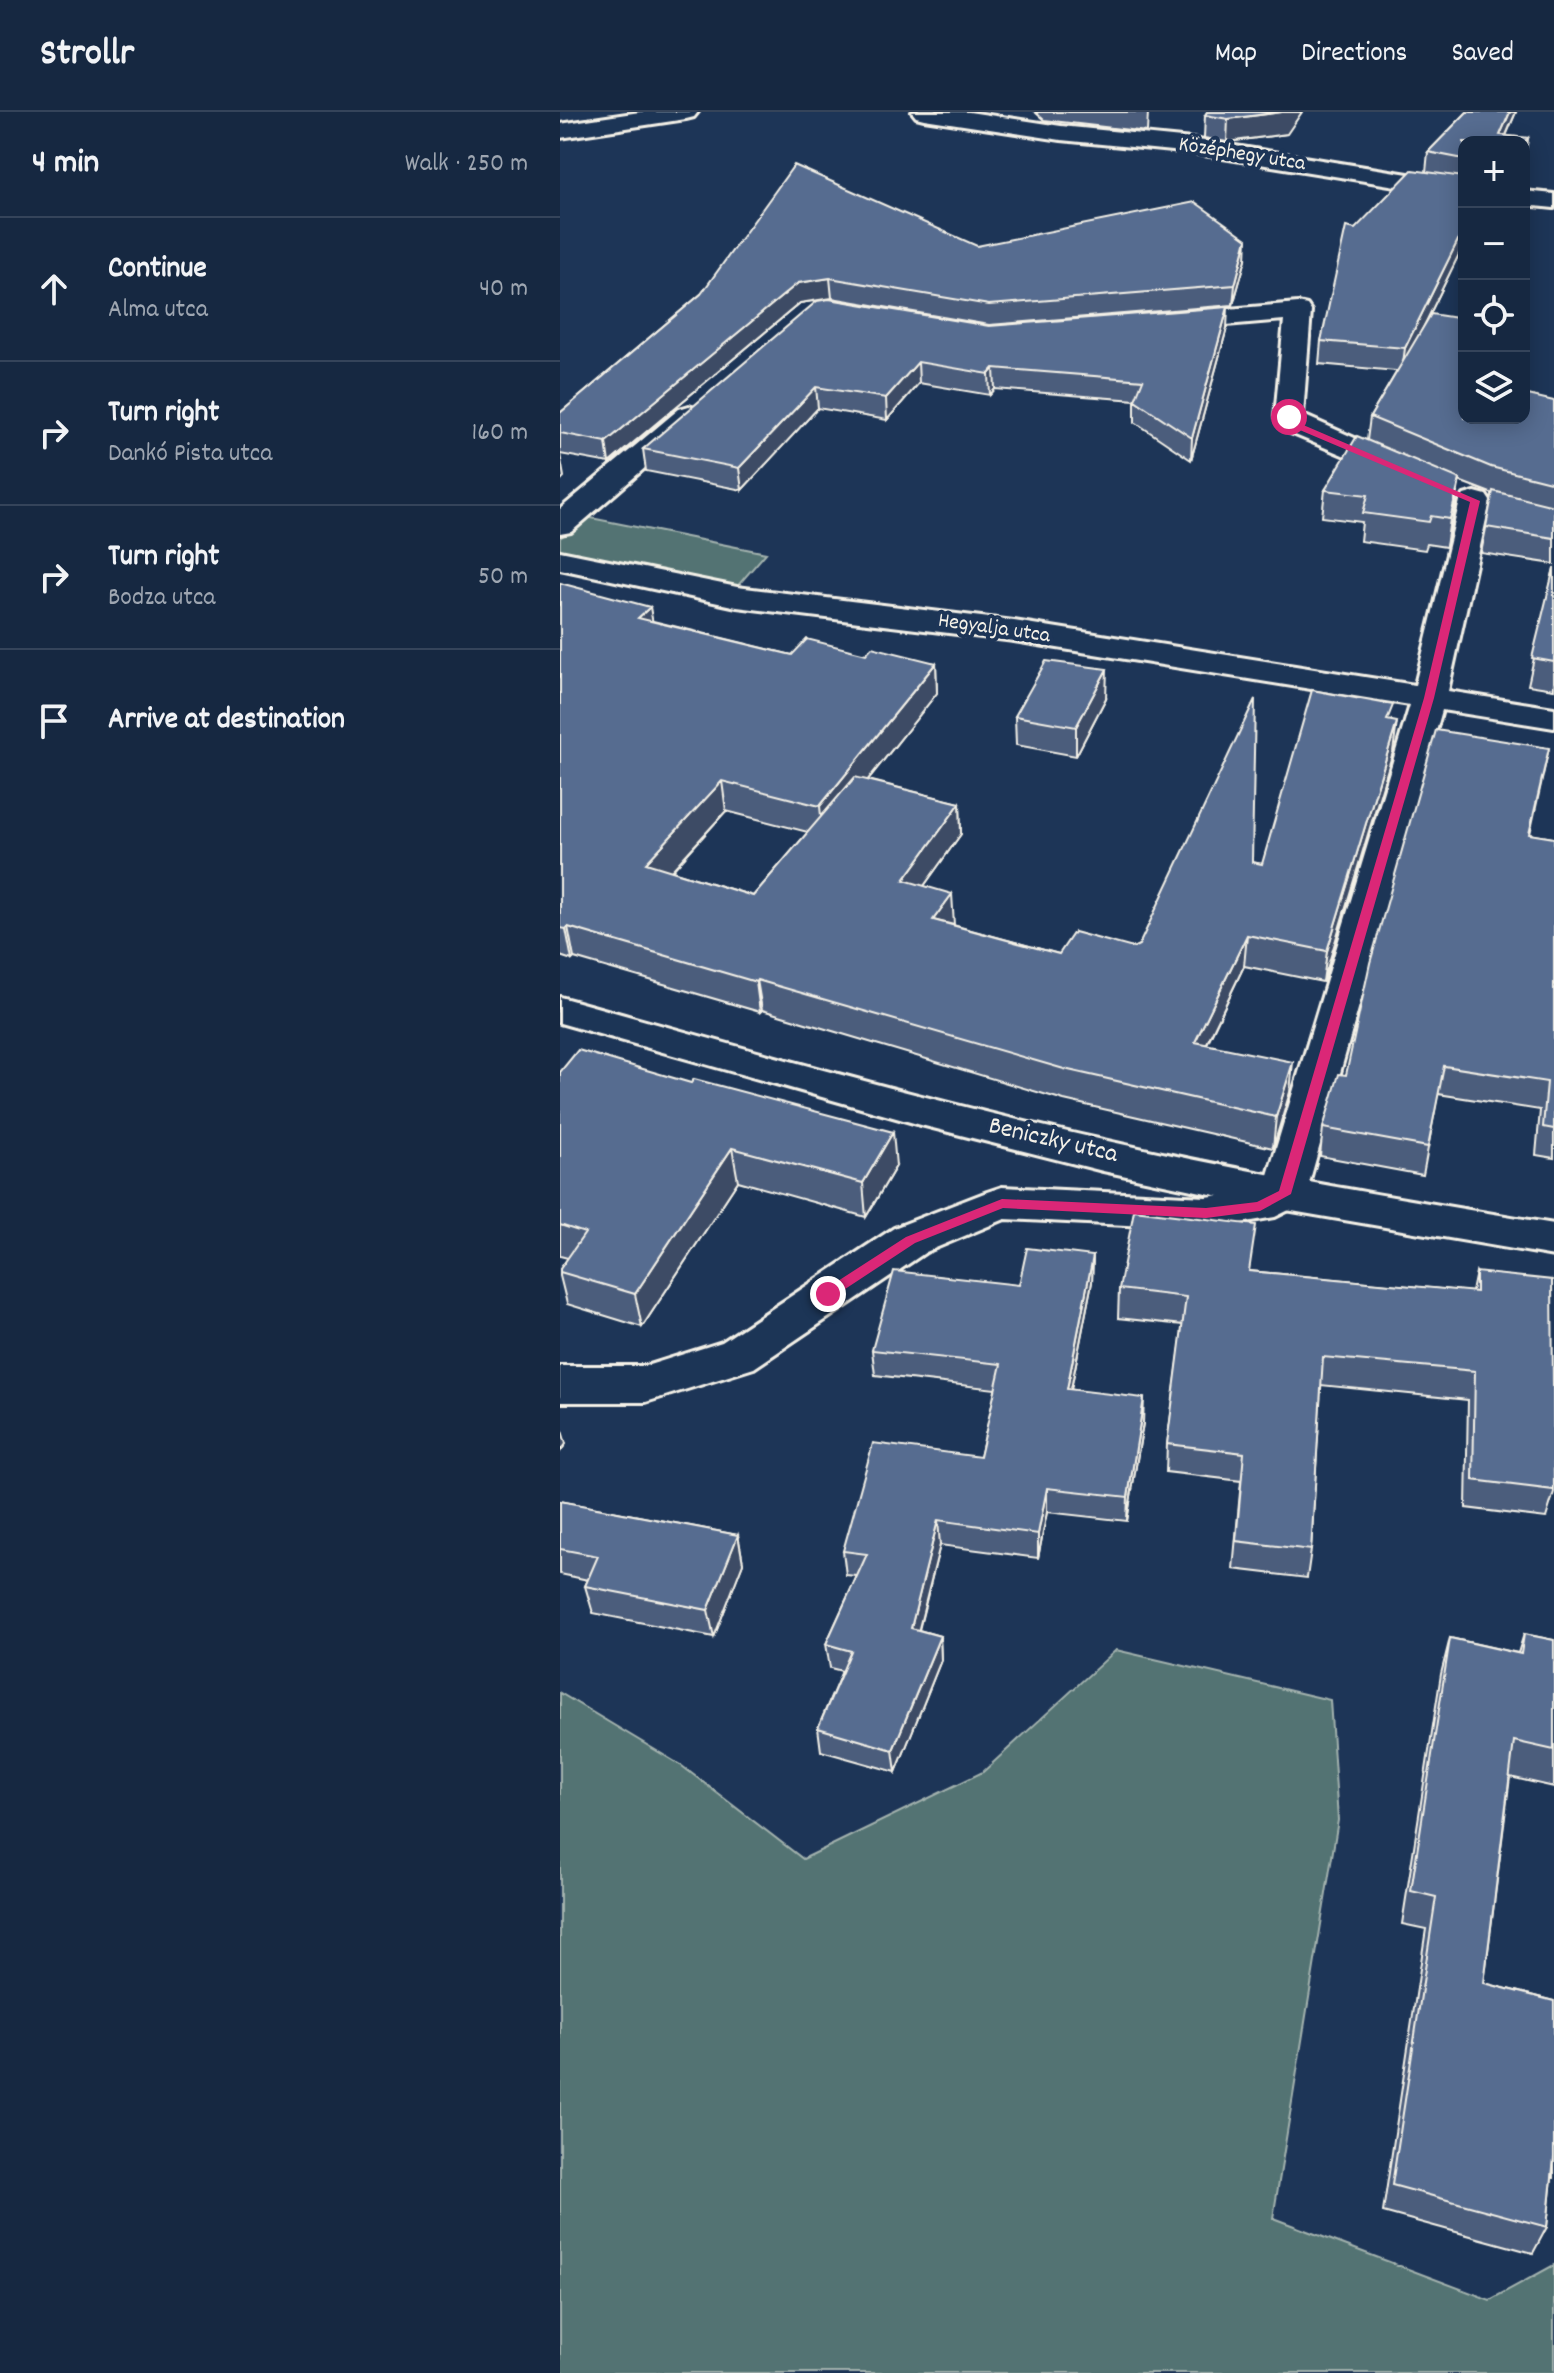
<!DOCTYPE html>
<meta charset="utf-8">
<style>
:root{--surface:#162841;--page:#1f3048;--text:#f1f3f6;--muted:#9ea6b1;--line:#35445a}
body{margin:0;font-family:Dekko,sans-serif;background:var(--page);color:var(--text)}
.controls{position:absolute;right:24px;top:24px;display:grid;overflow:hidden;border-radius:16px;box-shadow:0 4px 20px #0003}
.controls button{width:72px;height:72px;display:grid;place-items:center;padding:0;border:0;border-bottom:2px solid var(--line);background:var(--surface);color:var(--text);font:40px sans-serif}
.stop{position:absolute;width:24px;height:24px;margin:-18px;border:6px solid #db2777;border-radius:50%;background:#fff}
.stop.end{background:#db2777;border-color:#fff;box-shadow:0 2px 8px #0008}
.list{margin:0;padding:0;list-style:none}
h2{display:flex;justify-content:space-between;align-items:center;height:104px;margin:0;padding:0 32px;font-size:34px}
h2 small{font-size:26px;font-weight:400;color:var(--muted)}
.list li{display:grid;grid-template-columns:52px 1fr auto;gap:24px;align-items:center;box-sizing:border-box;height:144px;padding:0 32px;border-top:2px solid var(--line)}
.list b{display:block;font-size:30px;white-space:nowrap}
.list p{margin:0;font-size:26px;white-space:nowrap;color:var(--muted)}
.list em{font-size:26px;font-style:normal;color:var(--muted)}
.icon{flex:none;width:44px;height:44px;fill:none;stroke:currentColor;stroke-width:2;stroke-linecap:round;stroke-linejoin:round}
.map{position:relative;flex:none;width:994px;height:2261px;overflow:hidden}
header{display:flex;align-items:center;gap:48px;box-sizing:border-box;height:112px;padding:0 40px;background:var(--surface);border-bottom:2px solid var(--line)}
header strong{font-size:38px}
nav{display:flex;gap:44px;margin-inline-start:auto;font-size:28px}
main{display:flex}
aside{flex:1;background:var(--surface)}
.map>svg:first-child{display:block}
.green{fill:#527373;stroke:#a3b2ae;stroke-width:2}
.lines{fill:none;stroke-linecap:round;stroke-linejoin:round}
.minor-casing{stroke:#f4f1e8;stroke-width:6}
.secondary-casing{stroke:#f4f1e8;stroke-width:6}
.minor{fill:#1d3557;fill-rule:evenodd}
.secondary{fill:#1d3557;fill-rule:evenodd}
.wall{fill:#4b5d7c;stroke:#f4f1e8;stroke-width:2;fill-rule:evenodd}
.shaded-wall{fill:#3d4c65;stroke:#f4f1e8;stroke-width:2}
.building{fill:#576c90;stroke:#f4f1e8;stroke-width:2}
.route{fill:#db2777}
.labels{text-anchor:middle;dominant-baseline:central;stroke-width:8;stroke-linejoin:round;paint-order:stroke}
.far-street-label{font-size:22px;fill:#f4f1e8;stroke:#1d3557}
.street-label{font-size:26px;fill:#f4f1e8;stroke:#1d3557}
</style>
<header>
<strong>Strollr</strong>
<nav><a>Map</a><a>Directions</a><a>Saved</a></nav>
</header>
<main>
<aside>
<h2>4 min<small>Walk · 250 m</small></h2>
<ul class="list">
<li><svg class="icon" aria-label="ahead" viewBox="0 0 24 24"><path d="M12 20V5M6 11l6-6 6 6"/></svg><div><b>Continue</b><p>Alma utca</p></div><em>40 m</em></li>
<li><svg class="icon" aria-label="right" viewBox="0 0 24 24"><path d="M7 20v-9h11M14 6l5 5-5 5"/></svg><div><b>Turn right</b><p>Dankó Pista utca</p></div><em>160 m</em></li>
<li><svg class="icon" aria-label="right" viewBox="0 0 24 24"><path d="M7 20v-9h11M14 6l5 5-5 5"/></svg><div><b>Turn right</b><p>Bodza utca</p></div><em>50 m</em></li>
<li><svg class="icon" aria-label="arrive" viewBox="0 0 24 24"><path d="M6 21V4h12l-3 4 3 4H6"/></svg><div><b>Arrive at destination</b></div></li>
</ul>
</aside>
<div class="map">
<svg width="994" height="2261" viewBox="0 0 994 2261">
<rect width="100%" height="100%" fill="#1d3557"/>
<filter id="ink" filterUnits="userSpaceOnUse"><feTurbulence type="fractalNoise" baseFrequency=".0125" numOctaves="2"/><feDisplacementMap in="SourceGraphic" scale="16" xChannelSelector="R" yChannelSelector="G"/><feConvolveMatrix kernelMatrix="1 2 1 2 8 2 1 2 1" color-interpolation-filters="sRGB"/></filter>
<g filter="url(#ink)">
<path class="green" d="M26,405L206,441L175,477L0,442V426Z
M556,1538L770,1588L778,1708L713,2106L930,2188L994,2153V2261H0V1581L122,1654L243,1747L423,1660Z"/>
<g class="lines">
<defs>
<path id="minor" d="M80,0H138L134,5L126,7L0,26V12Z
M352,0H409L501,14L632,27L904,71V85L632,41L501,28L364,7L356,5Z
M964,79L994,82V96L964,93Z
M738,191L747,193L751,199L743,303L853,352L858,358L853,364L843,367L833,364L728,320L715,305L724,208L608,218L598,216L595,210L598,204L608,202Z
M129,294L139,297L143,303L139,309L11,420L0,422V397L119,297Z
M915,380L926,383L930,389L888,579L994,596V616L882,598L746,1082L739,1093L715,1105L646,1117L445,1107L366,1140L194,1256L86,1290H0V1254H86L162,1230L334,1116L427,1080L442,1075L646,1085L692,1079L705,1073L850,593L454,529L177,495L0,457V439L177,475L454,509L855,573L900,389L904,383Z"/>
<path id="secondary" d="M0,885C180,935 360,987 543,1028C692,1062 843,1087 994,1112V1144L726,1098L543,1059L361,1013L0,911Z"/>
</defs>
<use href="#minor" class="minor-casing"/>
<use href="#secondary" class="secondary-casing"/>
<use href="#minor" class="minor"/>
<use href="#secondary" class="secondary"/>
</g>
<path class="wall" d="M475,0H588L587,20L484,8Z
M647,0L727,22L667,30L644,26L645,3Z
M907,0H956L946,24L968,26L965,47L904,30V132L864,214L904,306L994,289V452L921,441L933,382L899,369L895,395L886,435L867,432L865,438L800,429L802,410L762,405L765,378L807,328L810,305L837,259L759,252L761,229L795,117L866,60L868,40Z
M417,134L686,147L673,193L429,213L272,186L240,191L49,351L0,342V301L141,182Z
M429,214L667,216L631,348L575,310V288L435,277L430,283L359,271L327,308L258,296L182,378L86,359L83,337Z
M994,456V577L968,573Z
M0,471L93,509L232,543L306,542L376,551L377,581L308,668L400,691L401,722L364,774L393,813L499,842L573,836L579,833L692,750L702,752L831,609L833,640L763,870L684,854L647,932L730,980L713,1036L504,988L202,898L200,900L14,846L12,848L0,844ZM166,699L248,720L193,784L112,759Z
M546,586L516,644L456,633L455,604Z
M989,636L970,722L994,726V1046L976,1043L980,998L878,982L863,1063L760,1044L763,1016L786,963Z
M0,960L336,1054L306,1105L178,1069L82,1215L7,1192L0,1164V1157L8,1146L0,1144Z
M533,1144L532,1170L511,1277L583,1311L567,1409L487,1400L478,1446L380,1433L359,1518L380,1524L381,1548L336,1660L261,1639L258,1616L282,1559L270,1556L266,1532L297,1464L286,1463L283,1439L420,1345L436,1277L315,1263L312,1238L459,1173Z
M690,1159L912,1180L916,1160L994,1327V1380L986,1406L906,1396L908,1288L761,1273L751,1438L747,1466L673,1457L681,1369L606,1360L607,1332L623,1213L558,1206L559,1177Z
M0,1389L178,1423L183,1451L154,1525L33,1501L25,1474L28,1468L0,1462Z
M964,1522L994,1528V1675L950,1665L924,1871L994,1889V2066H992L987,2115L973,2141L823,2100L866,1817L842,1812L881,1562L890,1526L958,1541Z"/>
<path class="shaded-wall" d="M722,0H742L727,22L667,30L668,7Z
M950,0H956L943,30L940,23Z
M968,26L965,47L964,48V30Z
M904,116V132L842,259L845,236Z
M687,127L686,147L673,193L675,173Z
M270,166L272,186L240,191L49,351L46,330L238,171Z
M668,195L667,216L631,348L632,326Z
M358,250L359,271L327,308L326,286Z
M434,256L435,277L430,283L429,262Z
M256,275L258,296L182,378L179,356Z
M0,342L4,365L0,369Z
M900,367L895,395L886,435L890,407Z
M90,495L95,524L78,506Z
M376,551L377,581L263,724L260,694Z
M547,557L546,586L516,644V615Z
M837,610L833,640L763,870L767,839Z
M162,669L166,699L91,781L86,751Z
M400,691L401,722L346,799L344,768Z
M392,782L394,813L373,808Z
M8,815L14,846L12,848L6,817Z
M687,823L684,854L633,960L635,930Z
M197,868L202,898L200,900L196,870Z
M733,950L730,980L713,1036L716,1005Z
M333,1020L336,1054L306,1105L303,1071Z
M172,1036L178,1069L82,1215L75,1182Z
M533,1144L532,1170L506,1302L507,1277Z
M584,1286L583,1311L567,1409L568,1385Z
M0,1312L6,1332L0,1340Z
M487,1376V1400L478,1446V1422Z
M378,1408L380,1433L353,1540L351,1516Z
M178,1423L183,1451L154,1525L148,1498Z
M380,1524L381,1548L336,1660L333,1638Z"/>
<path class="building" d="M647,0H722L668,7L645,3Z
M907,0H950L940,23L968,26L964,30H904V47L868,40Z
M234,53L417,134L635,90L687,127L675,173L429,193L270,166L238,171L46,330L0,321V301L141,182Z
M852,58L904,65V116L845,236L761,229L786,115L795,117Z
M269,187L429,214L668,195L632,326L575,288L583,268L434,256L429,262L358,250L326,286L256,275L179,356L83,337L257,189Z
M871,202L904,207V306H964V282L994,289V371L931,355L810,305Z
M797,324L900,367L890,407L871,404L869,410L803,401L808,383L765,378Z
M933,379L994,394V426L926,415Z
M994,456V550L972,546Z
M0,471L90,495L78,506L232,543L247,527L306,542L312,535L376,551L260,694L162,669L86,751L193,784L295,665L400,691L344,768L392,782L373,808L499,842L514,820L573,836L579,833L695,587L692,750L702,752L752,578L833,593L827,608L837,610L767,839L687,823L635,930L733,950L716,1005L504,957L197,868L196,870L8,815L6,817L0,816Z
M486,549L547,557L516,615L455,604Z
M876,618L989,636L969,722L994,726V1017L983,1015L987,970L884,954L868,1035L763,1016L779,962L786,963L810,851Z
M18,938L131,971L134,967L333,1020L303,1071L172,1036L75,1182L0,1160V1157L25,1121L0,1113V960Z
M574,1098L696,1113L689,1159L916,1180V1160L992,1168L994,1378L913,1368L915,1259L763,1245L751,1438L676,1429L684,1341L607,1332L626,1185L559,1177Z
M467,1136L533,1144L507,1277L584,1286L568,1385L487,1376L478,1422L378,1408L351,1516L380,1524L333,1638L258,1616L291,1539L266,1532L307,1442L283,1439L313,1331L420,1345L441,1252L312,1238L334,1159L459,1173Z
M0,1389L178,1423L148,1498L25,1474L38,1444L0,1437Z
M964,1522L994,1528V1638L954,1629L924,1871L994,1889V2045L987,2115L832,2073L876,1785L851,1779L890,1526L961,1542Z"/>
</g>
<path class="route" d="M726,303H732L741,312L920,389L874,586L731,1082L700,1099L646,1106L443,1096L355,1131L273,1185H264V1178L346,1125L442,1087L646,1096L697,1090L719,1079L864,586L910,390L735,316Z"/>
<g class="labels">
<g class="far-street-label">
<text transform="translate(682 43) rotate(9)">Középhegy utca</text>
<text transform="translate(434 517) rotate(8)">Hegyalja utca</text>
</g>
<g class="street-label">
<text transform="translate(493 1029) rotate(13)">Beniczky utca</text>
</g>
</g>
</svg>
<div class="controls">
<button>+</button>
<button>−</button>
<button><svg class="icon" aria-label="locate" viewBox="0 0 24 24"><circle cx="12" cy="12" r="6"/><path d="M12 2v4M12 18v4M2 12h4M18 12h4"/></svg></button>
<button><svg class="icon" aria-label="layers" viewBox="0 0 24 24"><path d="M12 4l9 5-9 5-9-5zM3 14l9 5 9-5"/></svg></button>
</div>
<div class="stop" style="left:729px;top:305px"></div>
<div class="stop end" style="left:268px;top:1182px"></div>
</div>
</main>
